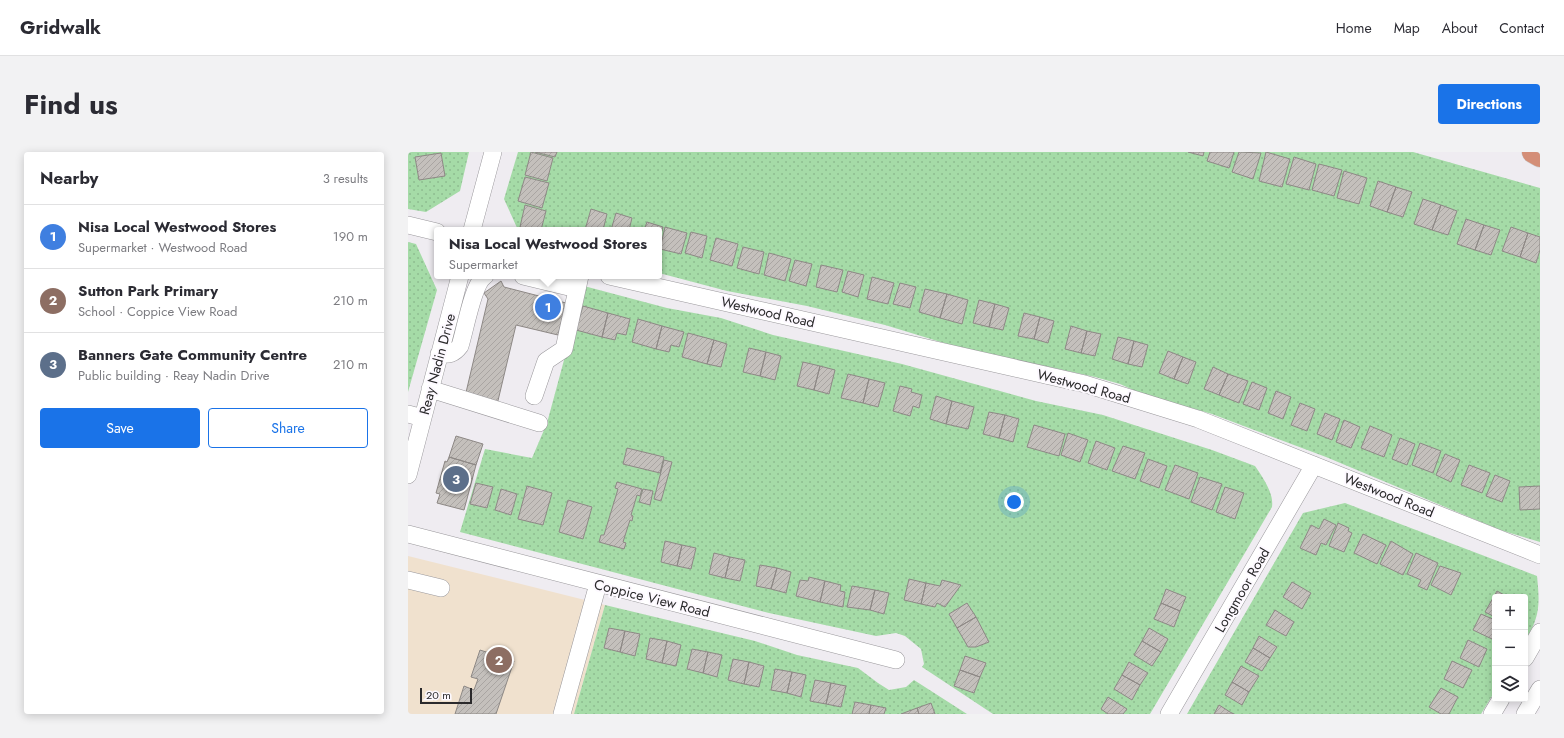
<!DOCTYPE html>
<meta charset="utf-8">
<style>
:root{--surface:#fff;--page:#f2f2f3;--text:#2b2b33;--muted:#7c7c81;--line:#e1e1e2;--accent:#1a73e8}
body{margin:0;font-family:Jost,sans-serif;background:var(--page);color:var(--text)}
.controls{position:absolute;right:12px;bottom:12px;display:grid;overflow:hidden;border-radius:4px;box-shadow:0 2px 10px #0003}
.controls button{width:36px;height:36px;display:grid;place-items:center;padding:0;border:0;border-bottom:1px solid var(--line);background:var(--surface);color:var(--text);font:20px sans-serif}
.scale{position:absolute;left:12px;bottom:10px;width:52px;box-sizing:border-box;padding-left:4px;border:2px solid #2b2a2c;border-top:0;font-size:11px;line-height:14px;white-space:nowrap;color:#2b2a2c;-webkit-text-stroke:3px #fdf9ff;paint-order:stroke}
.you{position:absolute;left:606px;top:350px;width:14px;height:14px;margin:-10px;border:3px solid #fff;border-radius:50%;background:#1a73e8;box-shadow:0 0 0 6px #1a73e833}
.badge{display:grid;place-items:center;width:26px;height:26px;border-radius:50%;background:var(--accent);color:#fff;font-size:13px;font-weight:700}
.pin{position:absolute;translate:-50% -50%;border:2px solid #fff;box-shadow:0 1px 4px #0006}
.popup{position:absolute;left:26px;top:75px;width:228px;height:52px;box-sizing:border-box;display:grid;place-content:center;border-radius:4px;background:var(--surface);filter:drop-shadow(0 1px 3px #0005);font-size:13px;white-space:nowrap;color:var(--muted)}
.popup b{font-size:15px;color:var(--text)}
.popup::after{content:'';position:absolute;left:50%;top:100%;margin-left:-8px;border:8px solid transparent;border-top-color:var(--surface)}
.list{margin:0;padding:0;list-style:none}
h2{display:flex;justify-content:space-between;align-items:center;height:52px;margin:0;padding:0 16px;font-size:17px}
h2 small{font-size:13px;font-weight:400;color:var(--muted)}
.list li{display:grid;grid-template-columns:26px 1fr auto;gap:12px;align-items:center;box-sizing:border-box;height:64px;padding:0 16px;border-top:1px solid var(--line)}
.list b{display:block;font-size:15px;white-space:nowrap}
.list p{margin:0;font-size:13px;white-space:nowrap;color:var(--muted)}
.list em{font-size:13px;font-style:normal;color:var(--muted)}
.actions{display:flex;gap:8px;padding:12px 16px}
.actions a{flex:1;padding:9px 0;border:1px solid var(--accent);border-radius:4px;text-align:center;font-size:14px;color:var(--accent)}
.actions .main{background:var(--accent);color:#fff}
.icon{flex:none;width:22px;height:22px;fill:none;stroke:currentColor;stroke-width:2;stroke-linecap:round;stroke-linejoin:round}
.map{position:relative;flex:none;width:1132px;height:562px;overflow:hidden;border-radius:4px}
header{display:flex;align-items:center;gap:24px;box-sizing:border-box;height:56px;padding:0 20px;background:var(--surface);border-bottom:1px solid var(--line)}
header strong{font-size:19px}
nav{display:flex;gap:22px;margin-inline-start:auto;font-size:14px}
.intro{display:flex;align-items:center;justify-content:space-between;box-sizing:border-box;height:96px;padding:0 24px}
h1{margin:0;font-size:28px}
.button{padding:10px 18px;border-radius:4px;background:var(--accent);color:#fff;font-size:14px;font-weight:700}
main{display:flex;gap:24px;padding:0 24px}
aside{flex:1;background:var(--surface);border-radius:4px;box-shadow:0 2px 10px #0003}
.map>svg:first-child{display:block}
.education{fill:#f0e1ce}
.park{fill:url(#park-dots)}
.building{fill:url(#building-hatch);stroke:#8d8885}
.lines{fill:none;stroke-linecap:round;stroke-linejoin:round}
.minor-casing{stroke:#9a989c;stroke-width:18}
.highway-casing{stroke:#ccc;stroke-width:23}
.minor{stroke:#fff;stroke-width:17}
.highway{stroke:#d48e77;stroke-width:22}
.labels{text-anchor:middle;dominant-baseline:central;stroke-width:4;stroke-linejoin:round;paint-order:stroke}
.street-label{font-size:14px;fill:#2b2a2c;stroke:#fdf9ff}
</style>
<header>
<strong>Gridwalk</strong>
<nav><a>Home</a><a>Map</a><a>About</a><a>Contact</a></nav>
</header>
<div class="intro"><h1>Find us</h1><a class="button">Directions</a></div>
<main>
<aside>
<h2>Nearby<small>3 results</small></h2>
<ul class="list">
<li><span class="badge" style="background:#3f7fe0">1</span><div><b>Nisa Local Westwood Stores</b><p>Supermarket · Westwood Road</p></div><em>190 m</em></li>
<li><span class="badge" style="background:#8d6e63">2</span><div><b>Sutton Park Primary</b><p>School · Coppice View Road</p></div><em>210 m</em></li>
<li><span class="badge" style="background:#5c6f8a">3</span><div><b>Banners Gate Community Centre</b><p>Public building · Reay Nadin Drive</p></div><em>210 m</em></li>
</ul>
<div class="actions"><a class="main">Save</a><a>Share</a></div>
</aside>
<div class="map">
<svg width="1132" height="562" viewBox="0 0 1132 562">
<defs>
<pattern id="park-dots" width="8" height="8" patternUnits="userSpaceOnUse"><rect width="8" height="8" fill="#a5dba7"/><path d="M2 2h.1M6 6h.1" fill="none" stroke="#8ebc90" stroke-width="1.8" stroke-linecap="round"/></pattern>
<pattern id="building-hatch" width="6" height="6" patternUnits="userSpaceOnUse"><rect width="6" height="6" fill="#c4c0bc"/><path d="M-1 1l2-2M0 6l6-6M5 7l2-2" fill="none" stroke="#a9a5a2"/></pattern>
</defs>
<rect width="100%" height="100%" fill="#efecf1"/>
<path class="education" d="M0,404L197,453L166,562H0Z"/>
<path class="park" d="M0,0H61L52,39L18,60L0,57Z
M110,0H1005L1132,36V390L1092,378L918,305L804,262L734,242L712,232L687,225L549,195L477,173L399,154L319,139L251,121V78H110L96,47Z
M0,90L8,92L29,138L0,240Z
M176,134L259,156L313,166L365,183L494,212L628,249L695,263L804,298L847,314C855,326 866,341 864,355L742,562H585L514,515L516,512L513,497L497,484L488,481L468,484L361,461L52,380L77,297L124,306L139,271Z
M937,351L1129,424C1132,453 1132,465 1117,489V445H1087V539L1073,562H779L895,361Z
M197,453L347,489L389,503L450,516L470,531L481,538L498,535L506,528L559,562H166Z"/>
<path class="building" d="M123,0L145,6L139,29L117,23Z
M127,0H149L147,5Z
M780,0H796L795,4Z
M802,0H826L821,16L799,9Z
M831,0L853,1L845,27L824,20Z
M858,0L882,7L874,35L851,29Z
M33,1L37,24L11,28L7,5Z
M886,5L908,12L901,38L878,32Z
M911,12L934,18L926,44L904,38Z
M936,19L959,26L951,52L929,46Z
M117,25L141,31L134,56L110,49Z
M970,29L988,35L979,60L962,54Z
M988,35L1004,40L995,65L979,60Z
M1015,47L1033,53L1024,78L1006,72Z
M117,53L138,59L133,78H123L112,75Z
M1033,53L1049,59L1040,83L1024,78Z
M183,57L199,62L195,78H177Z
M208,61L224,66L221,78H203Z
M1058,67L1076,73L1067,98L1049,92Z
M239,70L255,75L251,89V78H236Z
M1076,73L1092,78L1083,103L1067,98Z
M257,75L279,81L273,102L252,97Z
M1103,75L1120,81L1112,105L1094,99Z
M283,80L299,84L294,106L277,101Z
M1120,81L1132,85V98L1128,111L1112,105Z
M308,86L330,92L324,114L302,108Z
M335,95L356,100L351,122L329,116Z
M361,101L383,107L377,129L356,123Z
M387,108L404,112L398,134L381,129Z
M413,113L435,118L429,140L408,135Z
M440,119L456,123L450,145L434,140Z
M464,125L486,131L480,152L459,147Z
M93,129L96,135L158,151L150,183L108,173L88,257L56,249L80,147L76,141Z
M492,131L508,135L502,156L485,152Z
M517,137L539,142L532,166L511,160Z
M539,142L560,148L554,172L532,166Z
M571,148L587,152L581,175L565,171Z
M587,152L601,156L595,178L581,175Z
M175,154L200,161L194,185L168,178Z
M200,161L222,167L218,183L209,181L207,188L194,185Z
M616,161L632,165L626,187L610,184Z
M632,165L646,169L640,191L626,187Z
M230,167L254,174L248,197L224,190Z
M254,174L276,180L271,195L263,193L261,200L248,197Z
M663,174L679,179L673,201L657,197Z
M679,179L693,182L687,204L673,201Z
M280,181L306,188L299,212L274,205Z
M710,185L726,189L720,212L704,207Z
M306,188L319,192L313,215L299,212Z
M726,189L740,193L734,215L720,212Z
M341,196L358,200L352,224L335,220Z
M760,199L775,205L766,227L751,221Z
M358,200L373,204L367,228L352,224Z
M775,205L788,210L780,232L766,227Z
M395,210L412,214L406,238L389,234Z
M412,214L427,218L421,242L406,238Z
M805,215L820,222L811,243L796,237Z
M440,222L461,227L455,251L433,246Z
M820,222L840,229L831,251L811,243Z
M461,227L477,231L470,255L455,251Z
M844,230L859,236L851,258L835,252Z
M492,234L504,237L503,240L514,243L511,256L505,254L502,264L485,259Z
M868,239L883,245L875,267L860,261Z
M528,244L544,249L538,272L522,267Z
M544,249L566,255L560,277L538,272Z
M892,251L907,257L899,279L883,273Z
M581,260L597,263L591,286L575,282Z
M917,261L932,267L924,288L909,282Z
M597,263L611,267L605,290L591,286Z
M936,268L952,275L943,296L928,290Z
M626,273L657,282L651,304L619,295Z
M962,274L984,283L976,305L953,296Z
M660,281L680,288L672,310L653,303Z
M48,284L75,292L68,313L41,305Z
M992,286L1007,292L999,313L984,307Z
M688,289L707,296L699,318L680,311Z
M1012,291L1033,299L1025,321L1004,313Z
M715,294L737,301L727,327L704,319Z
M219,296L256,305L252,321L215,312Z
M1037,302L1052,308L1043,330L1028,323Z
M41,305L68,313L56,358L29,351L32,342L28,341L37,309L39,310Z
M740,307L759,314L751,336L732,329Z
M256,308L264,310L253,349L246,347Z
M767,313L790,321L781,347L757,338Z
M1061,313L1082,321L1074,341L1053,333Z
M1087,323L1102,329L1094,350L1078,344Z
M792,325L814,332L804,358L783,350Z
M209,330L234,337L232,344L229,343L223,363L225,364L224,369L222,368L215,390L218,391L216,397L191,390L193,383H196L210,337L207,336Z
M68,331L85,335L79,356L62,352Z
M119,334L144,341L135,373L110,367Z
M1132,334V357L1112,358L1111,335Z
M817,335L836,341L827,367L808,360Z
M93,337L109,342L103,363L87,358Z
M235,337L245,339L242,353L231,350Z
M160,348L184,355L175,387L151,380Z
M916,367L928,373L918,393L913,391L908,403L892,396L903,373L911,377Z
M930,371L941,376L940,379L944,381L936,400L921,394Z
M955,382L978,393L969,412L946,401Z
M257,389L274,393L269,414L253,410Z
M983,389L1005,402L995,423L972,412Z
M274,393L288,396L283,417L269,414Z
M306,401L322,405L317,426L301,422Z
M1008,401L1030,411L1019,438L1010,434L1013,428L999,422Z
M322,405L337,408L332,429L317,426Z
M352,413L369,416L363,437L348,434Z
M1032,414L1053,421L1043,443L1023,433Z
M369,416L383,420L378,441L363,437Z
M401,425L417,429L412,450L388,444L392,428L400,429Z
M501,427L518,431L513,452L496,448Z
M534,428L553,433L537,455L529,451L527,455L513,452L518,431L532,434Z
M417,429L433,433L432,439L437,440L435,455L412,450Z
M884,430L903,441L894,457L875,445Z
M444,434L467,438L462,458L439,455Z
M758,437L778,445L772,459L753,451Z
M467,438L481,441L476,462L462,458Z
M1089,439L1100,445H1087V465L1077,460Z
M559,451L568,465L549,476L541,462Z
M753,451L772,459L766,475L746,467Z
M867,458L886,470L878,484L858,473Z
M1073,462L1087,468V482L1084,487L1065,478Z
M568,465L581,490L568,495H560L549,476Z
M201,476L217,479L212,500L196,496Z
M741,476L760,487L753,500L734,489Z
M217,479L232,482L227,504L212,500Z
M851,484L869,495L862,506L845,496Z
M242,486L259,489L254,511L238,507Z
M1060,488L1079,497L1071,515L1052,506Z
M259,489L273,493L268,514L254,511Z
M734,489L753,500L744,514L726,503Z
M845,496L862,506L854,519L837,510Z
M284,497L300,500L295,521L279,517Z
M72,498L106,509L88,562H47L56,534L66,538L70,527L63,525Z
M300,500L314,503L309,525L295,521Z
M557,504L578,511L572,525L552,518Z
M325,507L341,510L336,532L320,528Z
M1044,509L1064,518L1055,536L1036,527Z
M341,510L356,514L351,535L336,532Z
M721,510L740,521L732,533L714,523Z
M833,514L851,524L841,540L824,530Z
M367,517L384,520L379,541L363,538Z
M552,518L572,525L566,541L546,534Z
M384,520L398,523L393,545L379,541Z
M714,523L732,533L724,548L706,537Z
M407,528L423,531L418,552L402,549Z
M824,530L841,540L834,553L817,543Z
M423,531L438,534L433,555L418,552Z
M1033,536L1050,545L1041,562H1033L1021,555Z
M700,545L719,557L715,562H700L693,557Z
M447,550L463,553L461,562H444Z
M523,551L527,562H511L509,556Z
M463,553L478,556L476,562H461Z
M811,553L822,560L826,562H806Z
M509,556L511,562H493Z"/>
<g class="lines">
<defs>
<path id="minor" d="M0,73L29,80
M64,78L85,0
M115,124L169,137
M201,124L677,232L790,267L1132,403
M31,202C41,203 46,202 52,194C57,179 65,131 77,124
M22,237L131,271
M126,244L138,209L156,197L172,124
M0,262L15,266
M0,323L52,124
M0,382L488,508
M0,428L33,436
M1117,506L1132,480
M154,562L190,432
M761,562L906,313
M1084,562L1093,547
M1117,562L1132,537"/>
<path id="highway" d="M1125,0L1132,4"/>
</defs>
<use href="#minor" class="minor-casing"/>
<use href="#highway" class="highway-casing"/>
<use href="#minor" class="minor"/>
<use href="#highway" class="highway"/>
</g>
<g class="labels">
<g class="street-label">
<text transform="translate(360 160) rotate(13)">Westwood Road</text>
<text transform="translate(29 212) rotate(-75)">Reay Nadin Drive</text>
<text transform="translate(676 234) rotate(15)">Westwood Road</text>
<text transform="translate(981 343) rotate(22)">Westwood Road</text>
<text transform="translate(834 438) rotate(-60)">Longmoor Road</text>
<text transform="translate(244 446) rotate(14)">Coppice View Road</text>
</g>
</g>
</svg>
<div class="controls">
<button>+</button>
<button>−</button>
<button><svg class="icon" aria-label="layers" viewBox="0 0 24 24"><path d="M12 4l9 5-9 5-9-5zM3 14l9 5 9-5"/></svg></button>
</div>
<div class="scale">20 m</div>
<div class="you"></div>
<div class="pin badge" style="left:140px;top:155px;background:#3f7fe0">1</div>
<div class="popup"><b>Nisa Local Westwood Stores</b>Supermarket</div>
<div class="pin badge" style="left:91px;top:508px;background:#8d6e63">2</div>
<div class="pin badge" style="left:48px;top:327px;background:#5c6f8a">3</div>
</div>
</main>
